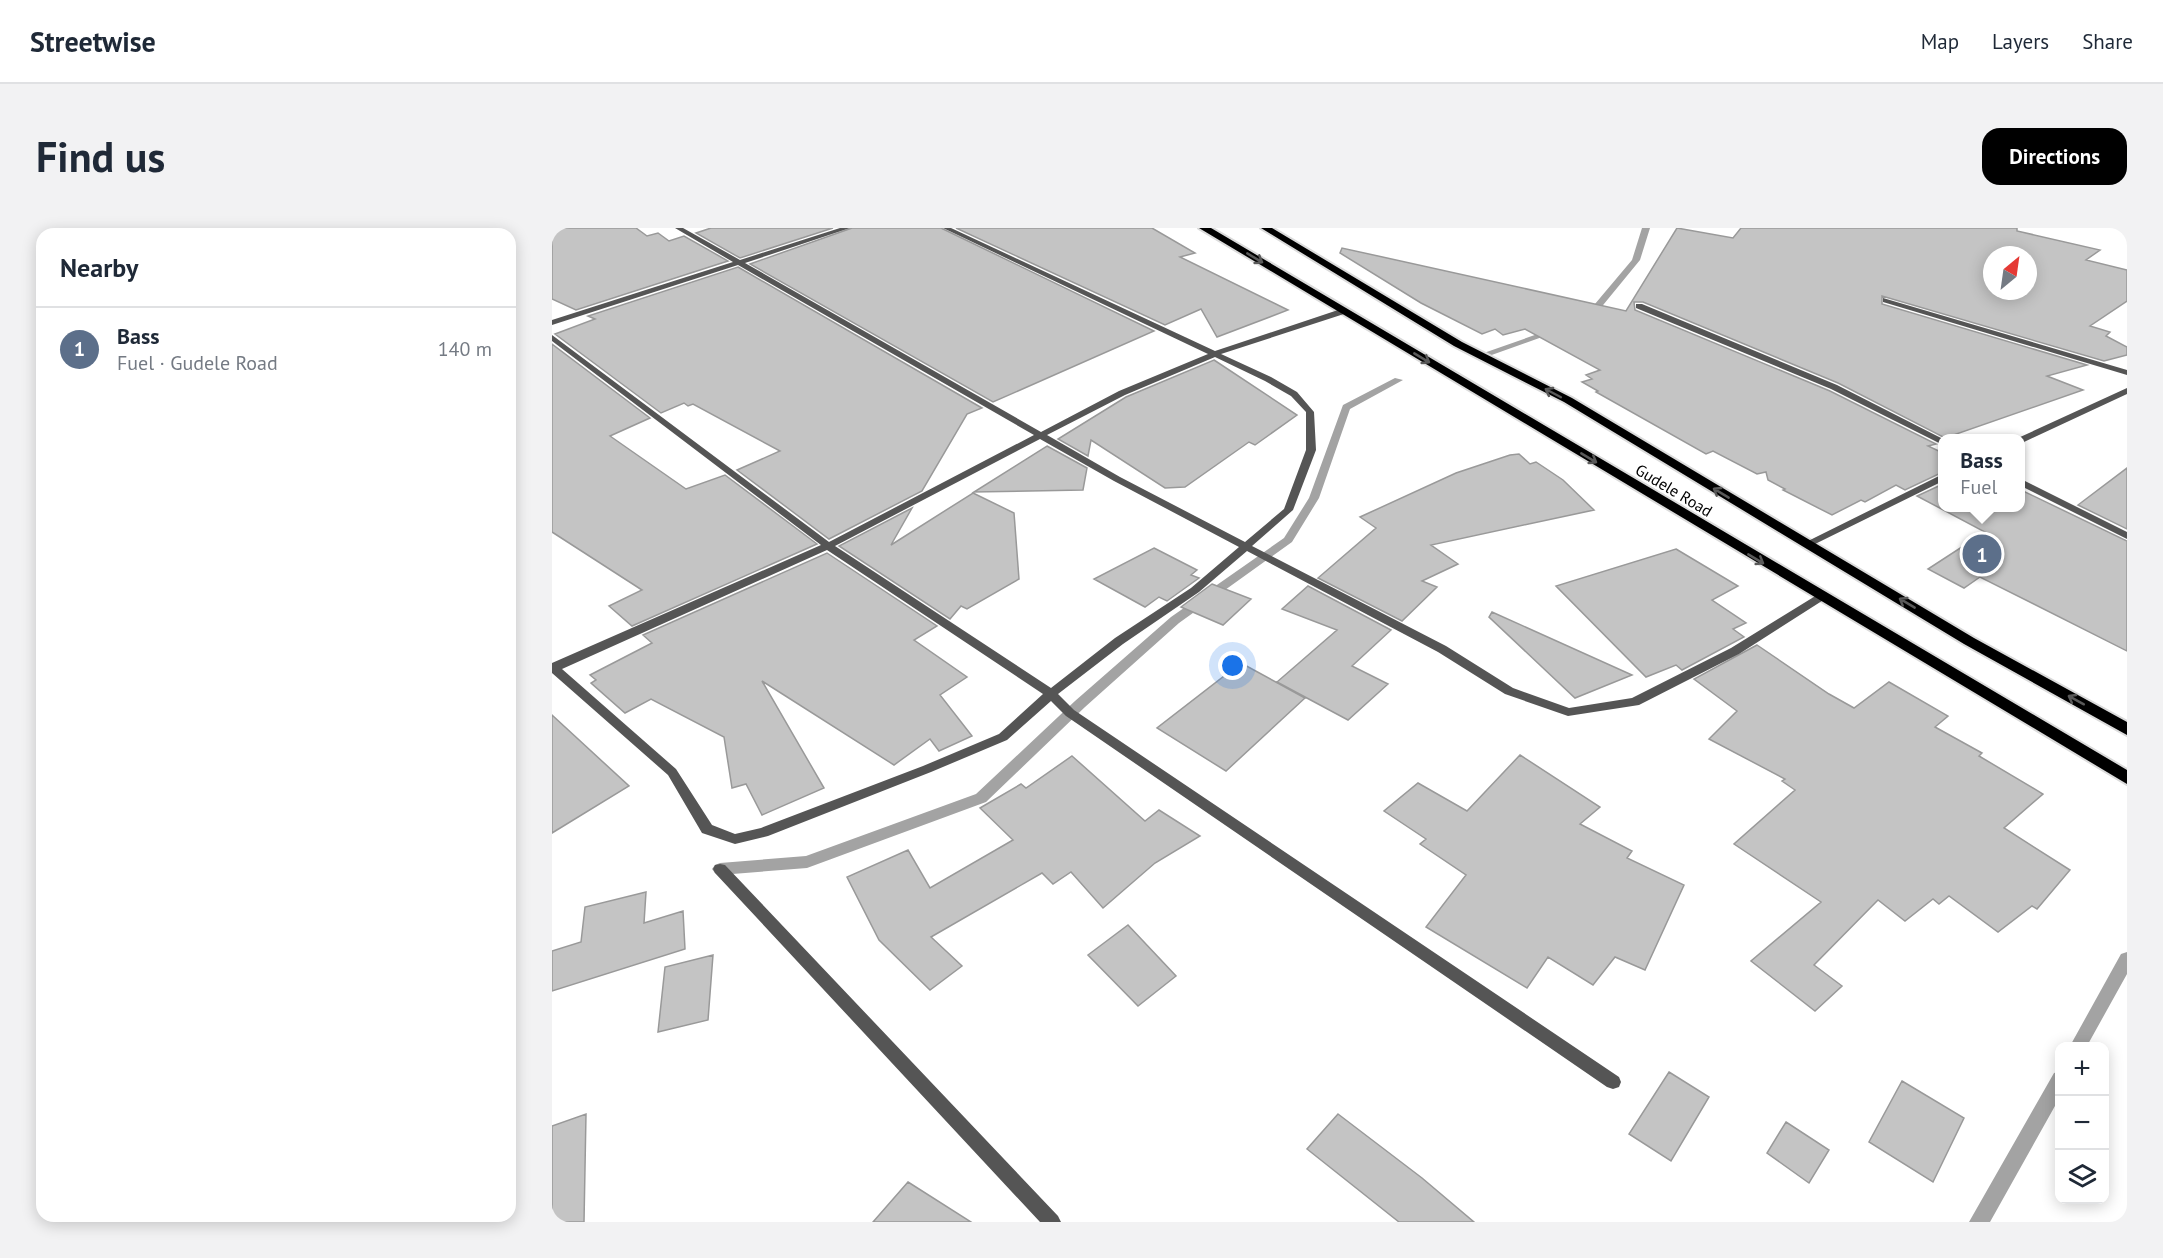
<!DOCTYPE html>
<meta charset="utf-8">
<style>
:root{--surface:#fff;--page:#f2f2f3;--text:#1f2937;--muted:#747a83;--line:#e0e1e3;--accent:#000}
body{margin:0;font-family:"PT Sans",sans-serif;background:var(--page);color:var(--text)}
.controls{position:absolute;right:18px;bottom:18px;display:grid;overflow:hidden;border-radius:12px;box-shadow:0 3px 15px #0003}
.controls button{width:54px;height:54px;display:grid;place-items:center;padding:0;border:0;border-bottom:2px solid var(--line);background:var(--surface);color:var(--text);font:30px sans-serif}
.compass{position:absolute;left:1431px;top:18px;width:54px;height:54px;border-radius:50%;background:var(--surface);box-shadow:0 3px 15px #0003;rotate:29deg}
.you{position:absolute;left:681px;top:438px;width:21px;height:21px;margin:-15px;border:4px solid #fff;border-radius:50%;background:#1a73e8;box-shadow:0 0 0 9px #1a73e833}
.badge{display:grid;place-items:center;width:39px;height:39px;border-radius:50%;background:var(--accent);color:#fff;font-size:20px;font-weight:700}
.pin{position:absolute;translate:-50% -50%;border:3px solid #fff;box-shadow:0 2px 6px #0006}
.popup{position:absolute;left:1386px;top:206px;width:87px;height:78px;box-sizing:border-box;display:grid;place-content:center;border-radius:12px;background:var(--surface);filter:drop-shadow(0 2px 4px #0005);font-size:20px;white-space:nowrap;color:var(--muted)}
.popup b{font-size:22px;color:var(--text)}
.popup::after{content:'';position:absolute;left:50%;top:100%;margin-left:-12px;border:12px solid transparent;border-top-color:var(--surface)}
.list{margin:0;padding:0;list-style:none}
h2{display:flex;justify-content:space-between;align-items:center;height:78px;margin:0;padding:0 24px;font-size:26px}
h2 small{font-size:20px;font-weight:400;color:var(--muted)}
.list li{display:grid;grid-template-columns:39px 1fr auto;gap:18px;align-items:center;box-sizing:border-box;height:84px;padding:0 24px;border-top:2px solid var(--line)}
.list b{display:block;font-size:22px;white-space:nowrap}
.list p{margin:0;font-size:20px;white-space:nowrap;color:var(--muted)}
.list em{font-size:20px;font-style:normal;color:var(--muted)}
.icon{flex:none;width:33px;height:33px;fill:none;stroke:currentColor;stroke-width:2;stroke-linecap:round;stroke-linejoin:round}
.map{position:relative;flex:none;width:1575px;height:994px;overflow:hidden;border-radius:18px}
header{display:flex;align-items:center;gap:36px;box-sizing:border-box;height:84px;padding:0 30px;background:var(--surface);border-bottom:2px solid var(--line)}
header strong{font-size:28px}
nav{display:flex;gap:33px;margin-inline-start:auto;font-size:21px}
.intro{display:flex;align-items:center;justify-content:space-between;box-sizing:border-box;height:144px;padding:0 36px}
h1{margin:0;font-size:42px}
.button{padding:15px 27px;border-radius:18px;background:var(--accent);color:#fff;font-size:21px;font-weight:700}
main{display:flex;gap:36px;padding:0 36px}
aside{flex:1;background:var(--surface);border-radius:18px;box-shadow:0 3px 15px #0003}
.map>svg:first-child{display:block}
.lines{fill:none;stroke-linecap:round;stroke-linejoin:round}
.stream{fill:#a3a3a3;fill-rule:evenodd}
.building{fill:#c4c4c4;stroke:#999;stroke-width:1.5;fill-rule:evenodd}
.trunk-casing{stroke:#dbdbdb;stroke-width:4}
.minor{fill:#555;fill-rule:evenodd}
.trunk{fill:#000;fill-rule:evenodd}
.oneway{stroke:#595959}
.labels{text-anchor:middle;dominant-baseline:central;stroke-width:4.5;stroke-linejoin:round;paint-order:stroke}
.street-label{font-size:16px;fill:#000;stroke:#fff}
</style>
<header>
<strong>Streetwise</strong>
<nav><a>Map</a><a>Layers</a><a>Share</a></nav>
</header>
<div class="intro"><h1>Find us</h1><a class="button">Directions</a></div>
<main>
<aside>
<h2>Nearby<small></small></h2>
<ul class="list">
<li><span class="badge" style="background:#5c6f8a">1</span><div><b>Bass</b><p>Fuel · Gudele Road</p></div><em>140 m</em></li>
</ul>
</aside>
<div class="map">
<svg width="1575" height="994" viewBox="0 0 1575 994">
<rect width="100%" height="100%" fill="#fff"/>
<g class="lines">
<path class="stream" d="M1090,0H1098L1088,32L1038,93H1032V89L1080,32Z
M1000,101L1007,103L934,129L926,127Z
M843,150L851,152L798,181L767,270L740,314L627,395L533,479L434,574L255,640L168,647L163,645L160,641L163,637L168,635L254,628L424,566L523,473L619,389L732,310L757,270L791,177Z
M1575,724V746L1535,818H1518L1569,726Z
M1508,843V869L1438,994H1417L1502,845Z"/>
</g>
<path class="building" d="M0,0H84L95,8L106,5L117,13L132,8L176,33L24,82L0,71Z
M159,0H281L188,30L144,5Z
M300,0H389L602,103L441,174L198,36Z
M404,0H600L643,25L628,29L736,82L665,109L649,81L613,97Z
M1125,0L1181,10L1189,0H1465V3L1548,22L1534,32L1575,42V73L1538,98L1558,104L1554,108L1575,119V127L1552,133L1330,68V76L1535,137L1495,148L1531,162L1393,210L1286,155L1091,74H1082L1083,82L1278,163L1384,216L1376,218L1391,225V244L1353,262L1344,257L1313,274L1309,272L1280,287L1231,262L1233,261L1216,252L1214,244L1205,246L1161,223L1154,226L1044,164L1046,163L1030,154L1040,151L1034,147L1048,142L973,101L951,107L943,101L930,106L869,75L788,25L790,20L1074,83ZM1440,27H1476V63H1440Z
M186,39L430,180L415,186L370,263L277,311L185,242L228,223L141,176L136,178L132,175L109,185L3,106L43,91L36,88Z
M0,116L98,190L58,208L134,261L173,247L265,316L80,398L57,378L90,362L0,304Z
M662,132L745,187L703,217L697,214L633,259L613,260L539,212L536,228L506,211L574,169Z
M495,218L535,240L531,262L422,264Z
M967,226L978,236L984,234L1011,252L1042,282L879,317L906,336L870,353L885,359L850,393L766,350L824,300L808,289L904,245L958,227Z
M1575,240V301L1526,277Z
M1391,256V279H1469V262L1575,313V423L1428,349L1412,360L1376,341L1433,304L1365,268Z
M421,265L462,285L467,351L415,381L409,378L398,391L287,318L360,280L339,317Z
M602,320L645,342L639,347L647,350L615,373L607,369L593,379L542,351Z
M1124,321L1186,358L1160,372L1194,395L1181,401L1192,409L1130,442L1124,437L1094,449L1004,358Z
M275,325L385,398L362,412L415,449L388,467L420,508L387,523L378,511L342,537L210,453L272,560L210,587L194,556L180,560L172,509L99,471L73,485L39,455L44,452L38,447L100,415L91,407Z
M660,356L699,371L671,397L629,379Z
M756,358L839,402L800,438L836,456L796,492L725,454L785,402L730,381Z
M940,384L1080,447L1023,470L937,389Z
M1205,417L1277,466L1302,480L1337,454L1396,488L1383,499L1430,525L1427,528L1491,566L1452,600L1518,642L1485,681L1480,678L1446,704L1397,668L1387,676L1381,671L1353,693L1326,672L1262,737L1290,758L1263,783L1199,733L1269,674L1182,616L1243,562L1230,553L1233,551L1157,511L1185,483L1142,451Z
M689,435L753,470L674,543L605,500Z
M0,487L77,558L0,605Z
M968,527L1048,579L1028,596L1080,623L1075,630L1132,657L1093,742L1063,729L1041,757L996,729L975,760L874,699L914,647L868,616L874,611L832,583L866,555L915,583Z
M520,528L593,593L607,582L648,608L603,635L551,680L519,644L501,656L490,645L379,709L410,738L378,762L327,712L295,649L356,622L378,660L461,612L428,580L469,556L474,560Z
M94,664L92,695L131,683L133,721L0,763V723L29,714L33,679Z
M576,697L624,748L586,778L536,727Z
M161,727L156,792L106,804L113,739Z
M1117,844L1157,869L1119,933L1077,906Z
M1350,853L1412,890L1381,954L1317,914Z
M34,886L32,994H0V898Z
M786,886L870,950L922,994H847L755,921Z
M1234,894L1277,922L1257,955L1215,925Z
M356,954L419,994H321Z"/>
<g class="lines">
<defs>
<path id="trunk" d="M647,0H659L1575,542V556Z
M709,0H720L910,114L1020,170L1422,410L1575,494V507L1412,416L1012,174L902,118Z"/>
</defs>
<use href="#trunk" class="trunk-casing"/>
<path class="minor" d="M123,0H131L188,32L288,0H298L193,35L489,204L567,163L656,126L391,0H399L663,123L789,81H795V85L669,126L719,149L745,164L762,184L764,222L741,282L700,318L894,418L961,460L1017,480L1080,470L1179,420L1265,367H1273L1274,369L1273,371L1187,426L1087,477L1016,488L953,466L886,424L695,323L647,364L571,416L506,466L522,482L1067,849L1069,854L1067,859L1061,861L1055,859L514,488L499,473L455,512L379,544L216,608L183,616L150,605L116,547L0,445V435L269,317L0,113V107L277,314L482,207L186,37L0,97V92L181,34ZM663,129L713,153L739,168L754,184V222L732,281L693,314L568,249L495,207L573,167ZM488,211L562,253L687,319L639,360L563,410L499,460L283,318ZM275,322L491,466L447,506L371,538L209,600L183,606L160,597L124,541L10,441Z
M1331,70L1575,142V147L1331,74Z
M1084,76H1090L1285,157L1391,211V217L1279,161L1084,80Z
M1575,160V166L1472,214L1469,215V210H1466Z
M1391,246V253L1259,318L1255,319L1250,316Z
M1469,251L1575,304V311L1469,258Z
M168,636L173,637L506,988L509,994H488L163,645L161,641L163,637Z"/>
<use href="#trunk" class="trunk"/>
</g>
<defs><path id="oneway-shaft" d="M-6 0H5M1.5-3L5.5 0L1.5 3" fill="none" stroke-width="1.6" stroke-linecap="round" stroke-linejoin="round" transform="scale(1.5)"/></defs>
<g class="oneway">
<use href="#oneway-shaft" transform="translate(703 30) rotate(31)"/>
<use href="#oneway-shaft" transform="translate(870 130) rotate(31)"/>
<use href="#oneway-shaft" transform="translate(1001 165) rotate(-152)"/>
<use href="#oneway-shaft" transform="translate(1037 230) rotate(31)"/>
<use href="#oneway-shaft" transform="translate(1169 265) rotate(-149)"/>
<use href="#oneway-shaft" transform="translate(1204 331) rotate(31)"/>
<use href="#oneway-shaft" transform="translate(1355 375) rotate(-149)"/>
<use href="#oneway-shaft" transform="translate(1524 472) rotate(-151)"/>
</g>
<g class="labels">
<g class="street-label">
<text transform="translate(1122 262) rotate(31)">Gudele Road</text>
</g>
</g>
</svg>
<div class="controls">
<button>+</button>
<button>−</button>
<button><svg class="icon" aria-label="layers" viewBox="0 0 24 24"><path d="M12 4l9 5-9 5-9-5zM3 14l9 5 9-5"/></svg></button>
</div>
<svg class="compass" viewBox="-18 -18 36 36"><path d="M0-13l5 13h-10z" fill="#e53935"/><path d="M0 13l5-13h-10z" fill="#747a83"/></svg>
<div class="you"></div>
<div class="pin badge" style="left:1430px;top:326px;background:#5c6f8a">1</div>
<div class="popup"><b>Bass</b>Fuel</div>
</div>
</main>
